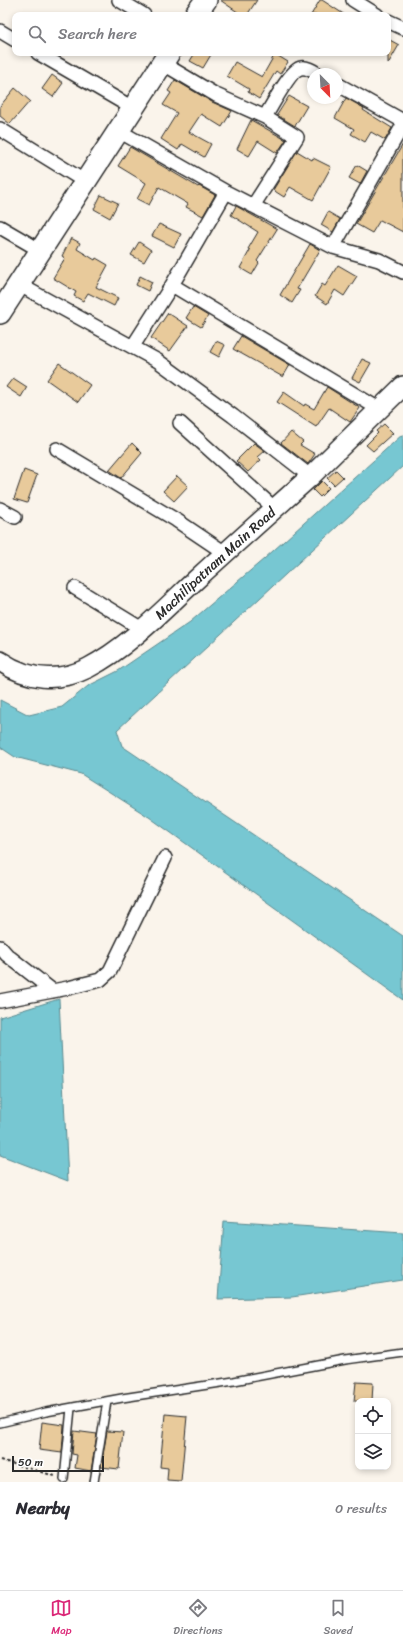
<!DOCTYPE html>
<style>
:root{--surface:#fff;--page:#f7f7f7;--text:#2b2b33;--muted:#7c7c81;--line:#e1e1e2;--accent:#db2777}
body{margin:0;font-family:Sriracha,sans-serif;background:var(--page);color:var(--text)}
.controls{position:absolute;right:12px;bottom:12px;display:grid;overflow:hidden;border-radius:8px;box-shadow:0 2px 6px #0003}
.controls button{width:36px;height:36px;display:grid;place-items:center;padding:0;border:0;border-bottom:1px solid var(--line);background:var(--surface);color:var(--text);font:20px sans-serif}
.compass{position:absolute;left:307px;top:68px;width:36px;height:36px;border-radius:50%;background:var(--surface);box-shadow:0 2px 6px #0003;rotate:156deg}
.scale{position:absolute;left:12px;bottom:10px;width:92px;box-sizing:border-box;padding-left:4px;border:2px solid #2b2b2b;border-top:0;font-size:11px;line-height:14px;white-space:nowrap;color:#2b2b2b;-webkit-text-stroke:3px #fff;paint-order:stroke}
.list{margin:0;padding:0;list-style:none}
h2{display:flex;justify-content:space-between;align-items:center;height:52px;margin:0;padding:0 16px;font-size:17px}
h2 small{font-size:13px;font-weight:400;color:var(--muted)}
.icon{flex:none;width:22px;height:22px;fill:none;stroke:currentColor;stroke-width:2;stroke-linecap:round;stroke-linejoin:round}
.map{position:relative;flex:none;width:403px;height:1482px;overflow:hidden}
.search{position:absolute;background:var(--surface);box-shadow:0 2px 6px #0003;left:12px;right:12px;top:12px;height:44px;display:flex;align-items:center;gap:10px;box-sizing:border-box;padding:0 14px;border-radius:8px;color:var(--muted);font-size:15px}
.sheet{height:108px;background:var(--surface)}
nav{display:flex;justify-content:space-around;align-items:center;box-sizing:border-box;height:56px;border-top:1px solid var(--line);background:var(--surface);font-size:11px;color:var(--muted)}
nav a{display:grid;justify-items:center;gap:2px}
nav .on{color:var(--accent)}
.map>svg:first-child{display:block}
.water{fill:#77c7d2;stroke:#59898f}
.building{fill:#e8ca9b;stroke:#2b2b2b}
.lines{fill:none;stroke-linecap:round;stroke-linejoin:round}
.service-casing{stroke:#2b2b2b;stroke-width:10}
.minor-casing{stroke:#2b2b2b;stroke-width:16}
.secondary-casing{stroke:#2b2b2b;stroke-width:22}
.primary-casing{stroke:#2b2b2b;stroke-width:24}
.path{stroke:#2b2b2b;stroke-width:2;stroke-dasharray:3 3;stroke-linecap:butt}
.service{stroke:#fff;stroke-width:7}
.minor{stroke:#fff;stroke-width:13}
.secondary{stroke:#fff;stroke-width:19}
.primary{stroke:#fff;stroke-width:21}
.labels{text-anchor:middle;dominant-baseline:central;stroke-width:3;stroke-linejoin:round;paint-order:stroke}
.street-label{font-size:14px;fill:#2b2b2b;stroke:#fff}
</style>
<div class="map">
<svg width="403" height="1482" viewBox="0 0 403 1482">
<rect width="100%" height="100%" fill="#faf4eb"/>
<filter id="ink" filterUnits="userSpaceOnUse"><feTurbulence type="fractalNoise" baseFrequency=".025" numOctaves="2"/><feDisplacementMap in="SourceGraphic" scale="8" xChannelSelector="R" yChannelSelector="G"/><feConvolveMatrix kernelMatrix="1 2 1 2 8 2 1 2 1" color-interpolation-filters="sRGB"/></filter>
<g filter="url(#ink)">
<path class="water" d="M403,434V466L117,730L122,746L403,936V1000L149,817L81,774L15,757L0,747V700L29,715L62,707L88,686L118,671L190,622L264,559Z
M59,999L68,1181L0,1155V1017Z
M224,1221L403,1233V1280L292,1297L218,1299Z"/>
<path class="building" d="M220,0H257L247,15H242Z
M320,0H322L345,15H311Z
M388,39L399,45L388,64Z
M195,53H212L203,68L190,61Z
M275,54L288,62L280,74L276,71L259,99L248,92L249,89L227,76L235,62L262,77Z
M52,75L63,83L53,97L42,89Z
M175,80L212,102L232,111L222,127L201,114L189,132L211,144L204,157L182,144L178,150L161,139L177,113L163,105L171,93L168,91Z
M15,88L30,101L10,124L0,116V106Z
M289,96L307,106L295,126L277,115Z
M346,98L364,108L363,110L392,128L385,140L371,132L365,142L351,134L354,129L335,118Z
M251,120L286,140L277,153L258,141L249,156L237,149Z
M403,144V232L380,220L372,233L356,224Z
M130,147L198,187L199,186L215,195L203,216L186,207L188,204L159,187L149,205L137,199L146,183L118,166Z
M297,151L312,160L313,158L331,167L313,200L290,187L284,197L273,190Z
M357,165L367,171L360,184L349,178Z
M101,195L118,203L110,218L94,209Z
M236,206L277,229L257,261L259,263L252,275L240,268L250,250L248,249L258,232L231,215Z
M328,212L340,219L333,232L321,225Z
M159,224L181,234L174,247L152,236Z
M71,238L80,243L77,249L95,260L96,258L108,265L96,287L118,298L114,306L88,293L83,301L74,296L76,292L53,278L65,258L62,256Z
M139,242L151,250L144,262L131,255Z
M310,244L320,250L297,289L300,290L292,303L280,295Z
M338,265L357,276L344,296L335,290L327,304L315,296L322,284L325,286Z
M140,276L152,282L148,291L136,285Z
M193,307L208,316L201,327L186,318Z
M168,313L188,326L170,351L151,338Z
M241,336L290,365L283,377L233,349Z
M216,341L225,345L219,357L210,352Z
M362,359L371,363L360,382L352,378Z
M59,363L90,385L78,402L47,380Z
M13,378L27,387L21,397L6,387Z
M327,387L360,408L350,422L329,408L316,427L277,402L284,392L304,406L305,404L314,409Z
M384,424L393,433L373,451L366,445L378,433L376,431Z
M291,432L303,442L300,445L315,454L308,464L281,443Z
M132,443L142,453L121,478L109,470Z
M254,443L265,451L258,457L261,460L248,472L236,461Z
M24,470L37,475L27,503L14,499Z
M336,470L343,477L334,485L327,478Z
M177,476L188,486L174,501L163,491Z
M322,481L329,488L320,497L313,490Z
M356,1382L373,1383L372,1401H354Z
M165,1414L187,1416L181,1481L167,1480L168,1468L160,1467Z
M42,1422L64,1425L62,1453L39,1450Z
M74,1431L97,1434L91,1471L75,1468L77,1455L72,1454Z
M107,1431L123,1432L119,1469L101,1467Z"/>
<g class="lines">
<defs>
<path id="service" d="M0,1423L46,1412L122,1398L234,1381L345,1360L403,1352
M64,1479L71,1408
M94,1482L107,1401"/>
<path id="minor" d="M119,0L144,15
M353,0L377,15
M388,21L403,28
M0,31L15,40
M38,53L124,103
M162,63L216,95L265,117C271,107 291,69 301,68C307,67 313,71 318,74
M337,84L403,121
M0,129L76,176
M119,131L226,192L333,247L379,260L403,272
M253,206L297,137L265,117
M0,227L31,245
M333,247L403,125
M18,284L158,361L233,416L310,476
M172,285L379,409
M133,346L172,285L226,192
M180,423L274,508
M57,449L176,520L225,553
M0,509L15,517
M75,588L142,629
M0,947L7,955L53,991
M0,1001L68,988L100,980L110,971L165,858"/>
<g id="secondary">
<path id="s1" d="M0,661C28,680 58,683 88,668C129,647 166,607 200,576C236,543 273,510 310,477C341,447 372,416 403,386"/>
</g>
<path id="primary" d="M195,15L206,0
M0,313L169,53"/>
</defs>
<use href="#service" class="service-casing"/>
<use href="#minor" class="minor-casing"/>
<use href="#secondary" class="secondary-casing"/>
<use href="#primary" class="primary-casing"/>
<path class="path" d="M0,1460L55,1476"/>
<use href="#service" class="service"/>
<use href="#minor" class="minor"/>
<use href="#secondary" class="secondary"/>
<use href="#primary" class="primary"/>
</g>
</g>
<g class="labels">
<g class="street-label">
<text stroke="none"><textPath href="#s1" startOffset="258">Machilipatnam Main Road</textPath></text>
</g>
</g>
</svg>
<div class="controls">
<button><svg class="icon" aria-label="locate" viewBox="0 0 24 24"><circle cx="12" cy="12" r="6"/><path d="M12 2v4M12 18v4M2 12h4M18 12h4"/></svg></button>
<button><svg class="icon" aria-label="layers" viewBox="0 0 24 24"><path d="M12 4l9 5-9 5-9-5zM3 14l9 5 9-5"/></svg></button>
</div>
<svg class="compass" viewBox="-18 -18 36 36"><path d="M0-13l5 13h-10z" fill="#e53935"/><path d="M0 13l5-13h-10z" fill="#7c7c81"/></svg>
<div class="scale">50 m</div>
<div class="search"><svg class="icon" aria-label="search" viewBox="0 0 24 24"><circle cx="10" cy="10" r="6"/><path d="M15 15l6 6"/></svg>Search here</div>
</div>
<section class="sheet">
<h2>Nearby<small>0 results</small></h2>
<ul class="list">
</ul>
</section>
<nav>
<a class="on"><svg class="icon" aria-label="map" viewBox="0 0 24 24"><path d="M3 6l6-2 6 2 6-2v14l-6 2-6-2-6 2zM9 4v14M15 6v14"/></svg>Map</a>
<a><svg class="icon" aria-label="directions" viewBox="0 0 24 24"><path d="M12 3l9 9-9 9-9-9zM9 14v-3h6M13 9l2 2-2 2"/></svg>Directions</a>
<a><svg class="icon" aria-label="saved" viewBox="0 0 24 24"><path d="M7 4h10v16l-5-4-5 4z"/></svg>Saved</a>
</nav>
